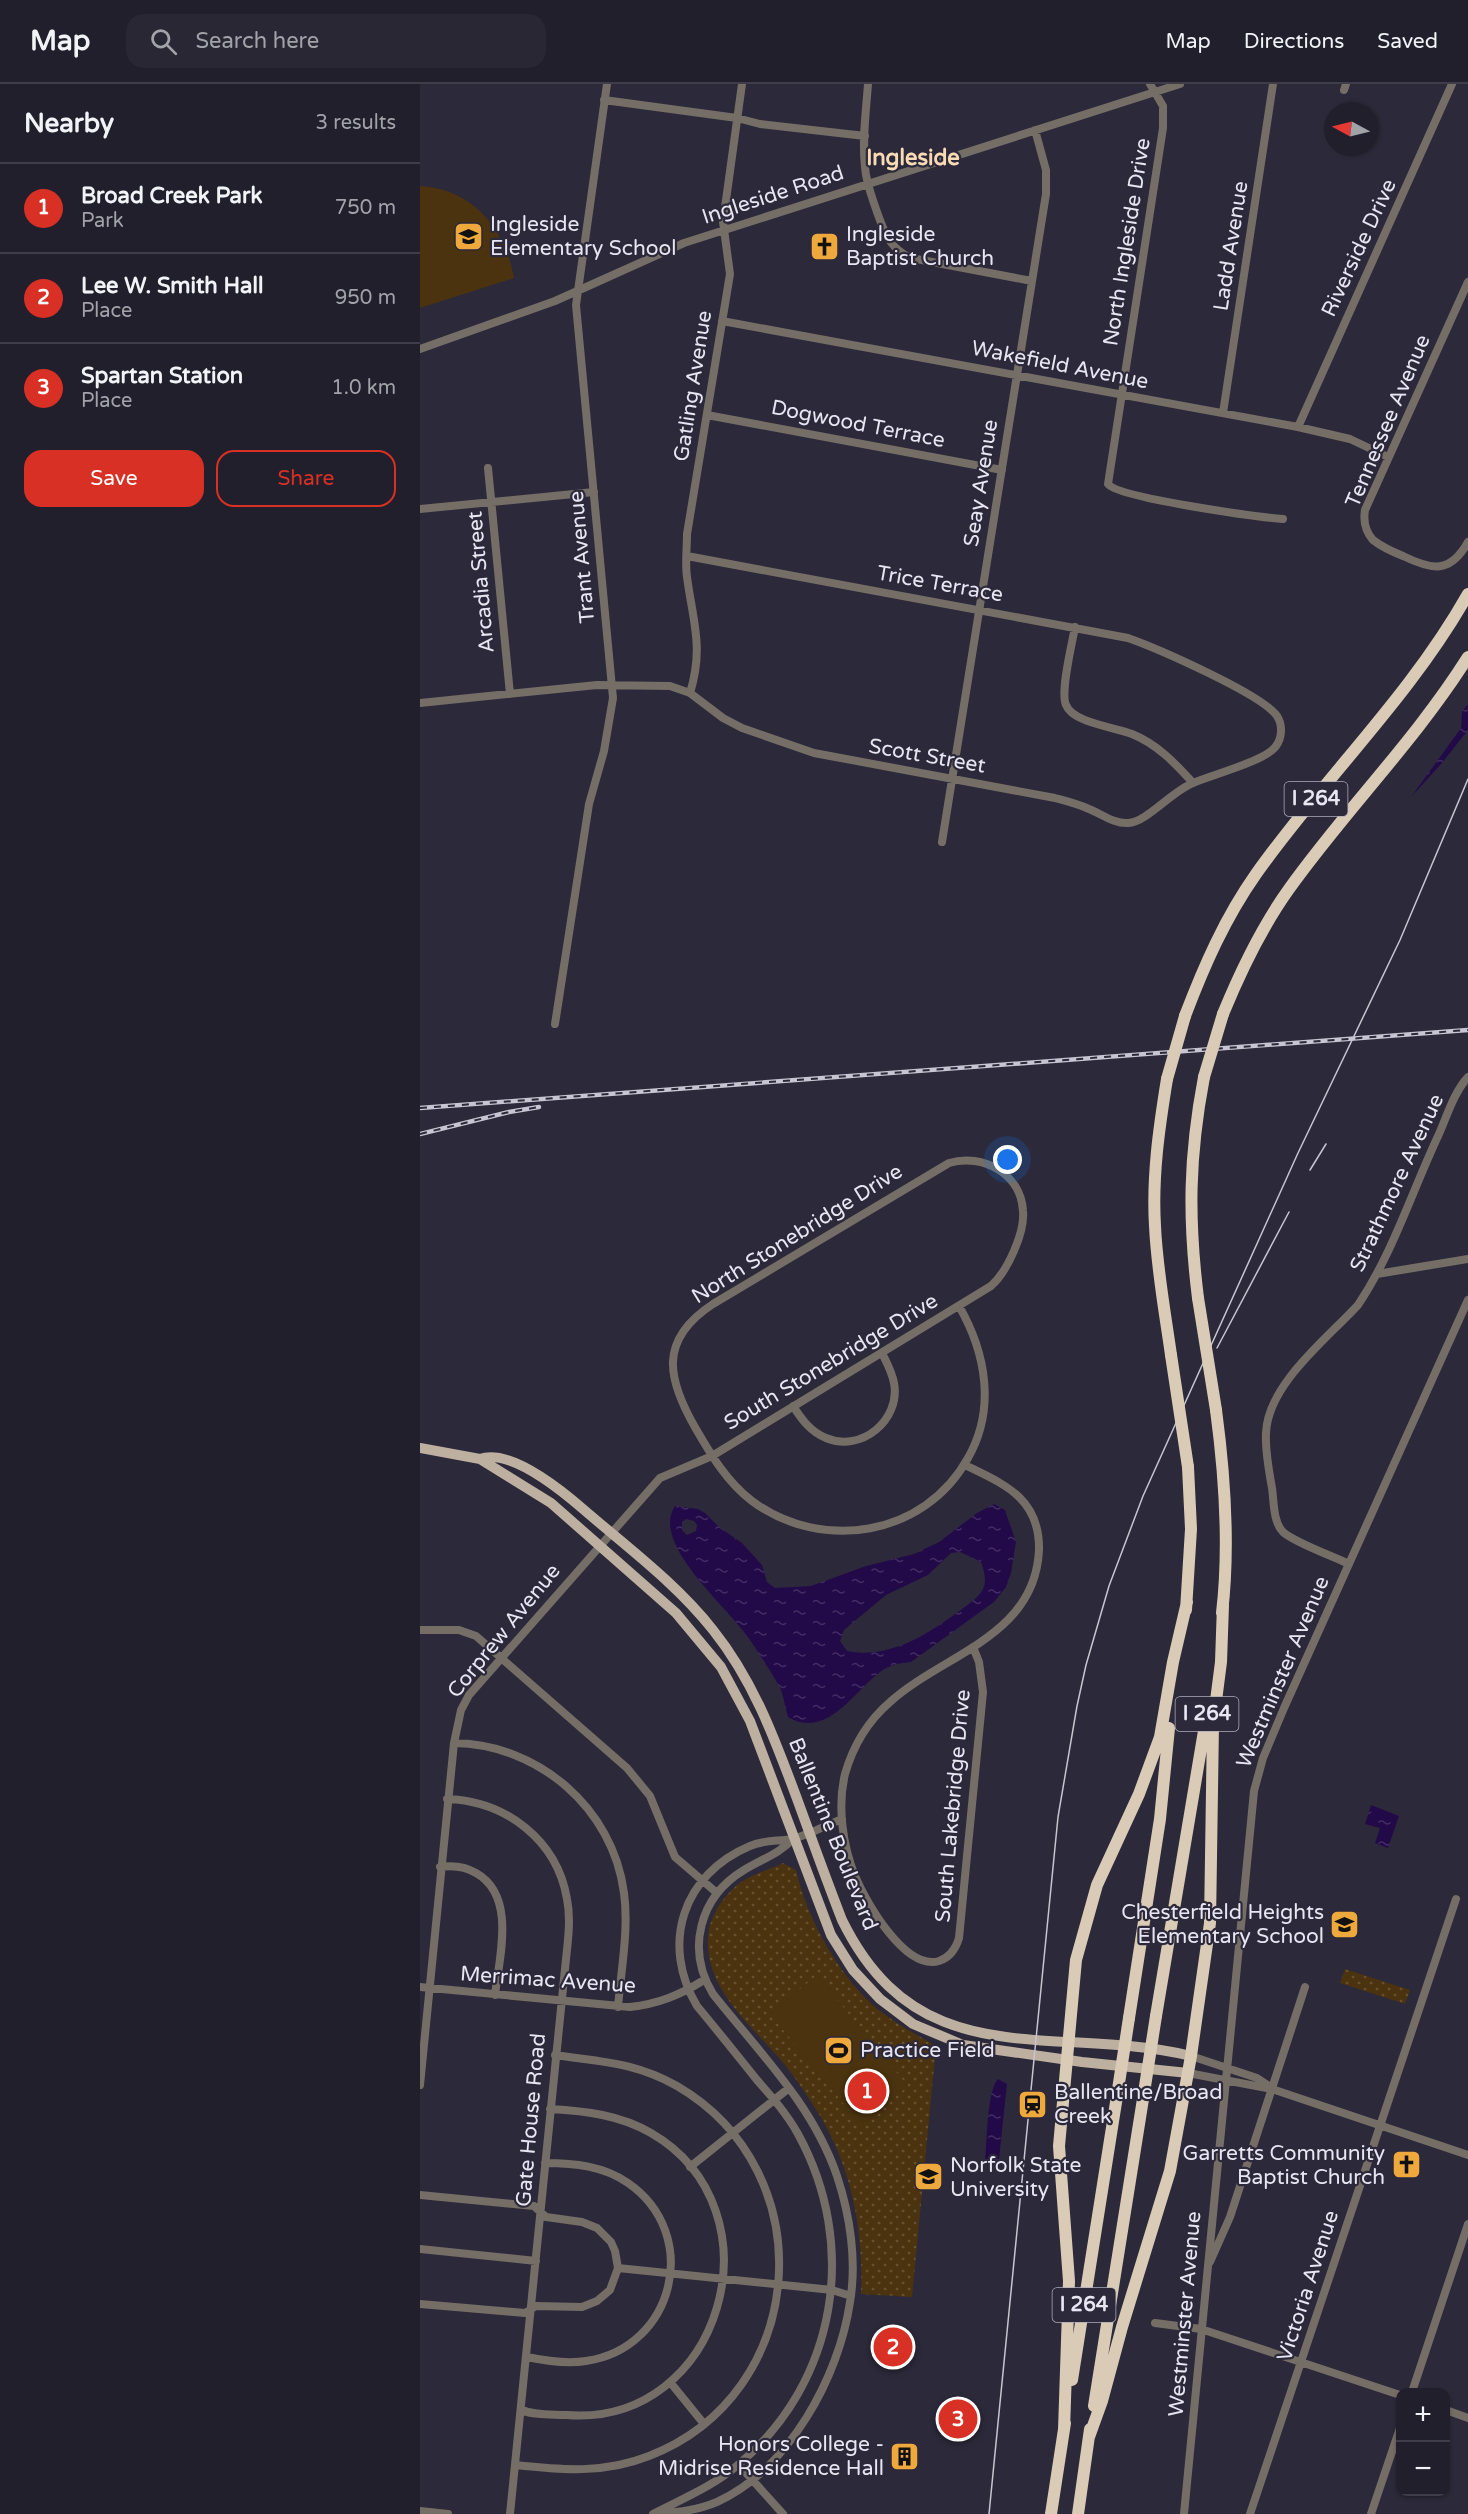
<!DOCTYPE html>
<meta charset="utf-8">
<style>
:root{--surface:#211f2c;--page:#292734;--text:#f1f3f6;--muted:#a2a2a9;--line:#3e3d48;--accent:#d93025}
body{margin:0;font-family:"Varela Round",sans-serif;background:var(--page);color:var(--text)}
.controls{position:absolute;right:18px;bottom:18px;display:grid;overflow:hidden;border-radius:12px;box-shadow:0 2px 4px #0004}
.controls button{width:54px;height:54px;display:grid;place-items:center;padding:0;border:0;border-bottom:2px solid var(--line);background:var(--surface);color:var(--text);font:30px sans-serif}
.compass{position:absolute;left:904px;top:18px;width:54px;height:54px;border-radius:50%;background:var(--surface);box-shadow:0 2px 4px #0004;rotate:277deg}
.you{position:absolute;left:588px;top:1076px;width:21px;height:21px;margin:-15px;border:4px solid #fff;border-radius:50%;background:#1a73e8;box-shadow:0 0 0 9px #1a73e833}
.badge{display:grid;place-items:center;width:39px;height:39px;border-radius:50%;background:var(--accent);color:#fff;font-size:20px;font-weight:700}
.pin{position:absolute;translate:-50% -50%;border:3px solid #fff;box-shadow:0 2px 6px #0006}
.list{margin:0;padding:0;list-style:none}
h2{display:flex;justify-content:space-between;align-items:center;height:78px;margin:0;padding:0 24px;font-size:26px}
h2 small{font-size:20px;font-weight:400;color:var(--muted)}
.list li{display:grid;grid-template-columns:39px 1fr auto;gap:18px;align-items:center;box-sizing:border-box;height:90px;padding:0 24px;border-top:2px solid var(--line)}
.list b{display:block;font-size:22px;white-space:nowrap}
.list p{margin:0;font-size:20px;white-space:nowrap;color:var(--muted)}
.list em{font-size:20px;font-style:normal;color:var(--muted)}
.actions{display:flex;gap:12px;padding:18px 24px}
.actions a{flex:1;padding:14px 0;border:2px solid var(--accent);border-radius:18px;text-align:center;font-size:21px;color:var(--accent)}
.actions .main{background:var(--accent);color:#fff}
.icon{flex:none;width:33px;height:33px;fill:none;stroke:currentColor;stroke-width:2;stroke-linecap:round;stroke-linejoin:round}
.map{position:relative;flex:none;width:1048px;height:2430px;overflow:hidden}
header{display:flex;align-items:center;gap:36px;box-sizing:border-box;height:84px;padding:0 30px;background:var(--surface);border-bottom:2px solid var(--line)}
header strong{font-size:28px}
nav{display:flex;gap:33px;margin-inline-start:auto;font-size:21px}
.search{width:420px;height:54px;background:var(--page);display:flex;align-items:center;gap:15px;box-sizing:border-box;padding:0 21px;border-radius:18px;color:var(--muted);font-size:22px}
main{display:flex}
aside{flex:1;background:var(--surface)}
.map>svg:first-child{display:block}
.park{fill:url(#park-dots)}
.pitch{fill:#4b330f}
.water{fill:url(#water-ripples);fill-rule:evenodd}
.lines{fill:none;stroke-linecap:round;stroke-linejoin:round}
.minor{stroke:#746e66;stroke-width:8}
.major{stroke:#bdb0a0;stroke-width:10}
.highway{stroke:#dacbb7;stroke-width:12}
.tram{stroke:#c7c5d2;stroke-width:1.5}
.rail-casing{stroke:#c7c5d2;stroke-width:4.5}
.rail{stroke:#2c293a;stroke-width:2;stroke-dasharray:7;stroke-linecap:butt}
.highway-bridge{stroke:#dacbb7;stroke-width:12}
.labels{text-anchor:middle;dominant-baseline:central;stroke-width:4.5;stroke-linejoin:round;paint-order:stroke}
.shield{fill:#2c293a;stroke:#b0adbb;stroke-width:1.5}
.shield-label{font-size:20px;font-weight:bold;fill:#e8e6f2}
.street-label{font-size:21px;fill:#e8e6f2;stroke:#2c293a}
.poi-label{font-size:21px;fill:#e8e6f2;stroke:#2c293a;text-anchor:start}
.neighbourhood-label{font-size:22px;font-weight:bold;fill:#f8dab4;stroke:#2c293a}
</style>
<header>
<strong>Map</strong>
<div class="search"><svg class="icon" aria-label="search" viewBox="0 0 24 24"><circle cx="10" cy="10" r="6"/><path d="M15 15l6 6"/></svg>Search here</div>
<nav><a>Map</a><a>Directions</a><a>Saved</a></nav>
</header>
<main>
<aside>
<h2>Nearby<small>3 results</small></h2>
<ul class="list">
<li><span class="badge">1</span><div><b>Broad Creek Park</b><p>Park</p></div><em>750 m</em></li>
<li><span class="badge">2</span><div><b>Lee W. Smith Hall</b><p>Place</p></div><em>950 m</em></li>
<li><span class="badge">3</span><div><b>Spartan Station</b><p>Place</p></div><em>1.0 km</em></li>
</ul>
<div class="actions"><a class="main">Save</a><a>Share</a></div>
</aside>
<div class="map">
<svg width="1048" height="2430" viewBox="0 0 1048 2430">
<defs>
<pattern id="park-dots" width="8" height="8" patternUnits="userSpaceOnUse" patternTransform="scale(1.5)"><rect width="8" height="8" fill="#4b330f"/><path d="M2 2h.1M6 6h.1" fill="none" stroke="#655132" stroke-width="1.8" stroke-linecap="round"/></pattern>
<pattern id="water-ripples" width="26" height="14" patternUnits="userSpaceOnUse" patternTransform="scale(1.5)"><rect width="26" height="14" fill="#220a49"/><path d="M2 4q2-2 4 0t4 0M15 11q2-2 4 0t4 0" fill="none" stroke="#422e64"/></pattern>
</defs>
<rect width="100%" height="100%" fill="#2c293a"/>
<path class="park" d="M363,1779L376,1786C387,1836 423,1900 464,1930C480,1942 499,1952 516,1962L492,2213L441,2210C444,2146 431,2081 397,2027C388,2013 379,1999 369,1986C338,1946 285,1909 288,1854C289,1835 300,1816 315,1803C328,1791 347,1787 363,1779Z
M925,1885L990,1906L985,1920L920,1899Z"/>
<path class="pitch" d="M0,102C53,105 85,145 94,194L0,224Z
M397,1891L488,2002L441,2041L350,1930Z"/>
<path class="water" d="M1048,620V646L1022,679L991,713L1041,644L1042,628Z
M574,1420L585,1426L596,1458L591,1489L586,1503L574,1518L491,1578C480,1579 469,1581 460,1588C434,1608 406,1656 368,1633C365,1624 364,1614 361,1606C354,1592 341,1573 332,1559C313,1527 229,1461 255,1422L278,1425L285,1429L299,1443L322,1459L342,1481L347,1498L355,1504L391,1502L446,1482L494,1470L519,1458L557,1429ZM266,1435L274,1437L277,1441L276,1447L267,1451L262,1446V1438ZM540,1468L561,1478C564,1487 567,1496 563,1505C559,1513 549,1520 542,1525C510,1549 469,1576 427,1567L420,1557L424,1546L466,1511L508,1491L531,1469Z
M951,1721L979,1732L968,1764L955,1759L960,1744L945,1740Z
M578,1995L587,2000L579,2075L576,2080L568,2079L565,2076C567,2058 567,2006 578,1995Z"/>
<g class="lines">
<path class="minor" d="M448,0C446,27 442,56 445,83C446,99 452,113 457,128C464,148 470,165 491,174L612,197
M730,0L743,22V44L688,400C698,414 838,433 863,435
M924,6L926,0
M184,16L317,34L340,40L445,52
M1048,198L945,426C943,438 945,447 953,456C962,463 973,468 983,472C1012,486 1030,490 1048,458
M302,237L878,343L930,355L968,373
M0,265L135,217L264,159L760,0
M803,329L853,0
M287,331L582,386
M878,343L1032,0
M68,384L90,610
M0,425L174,408
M655,543C652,560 640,608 646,621C653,639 695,643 712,650C737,660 755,679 773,699
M270,609C284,563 273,538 267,493C265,479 267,464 267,450L310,190L303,138L322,0
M0,619L177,601L250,602L270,609L303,634L322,644L394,669L635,714C646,717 658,720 669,725C682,730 694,740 708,739C727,738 752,707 773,699C791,691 846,677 856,662C862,654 863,641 857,632C842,610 736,564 708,554L267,472
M522,758L626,110V86L615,46
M135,940L169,720L184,667L193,614L156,221L187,0
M957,1190L1048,1175
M373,1322C382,1336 391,1348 406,1354C441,1369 481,1336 474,1299C472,1288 467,1279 462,1269
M545,1381C584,1400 620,1414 619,1466C615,1553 523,1570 470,1618C448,1637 433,1662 425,1690C417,1723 423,1762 435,1792C446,1818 485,1887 519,1877C531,1873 536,1864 539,1854L563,1608L559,1578L553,1563
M929,1480C913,1472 875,1459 863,1448C853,1438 854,1417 852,1404C849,1387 845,1367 846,1349C848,1300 907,1255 938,1221C973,1169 992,1107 1019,1050C1027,1032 1034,1008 1048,993
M0,1546H39L56,1552L207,1684L230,1712L255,1773L297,1809
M34,1659C118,1660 193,1724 204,1809C209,1846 201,1886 198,1923
M27,1715C86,1717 137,1756 147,1815C151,1835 148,1856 146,1875L90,2430
M20,1783C33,1781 46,1783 56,1789C97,1812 79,1874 75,1911
M0,1903L210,1923C238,1920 260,1911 284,1896
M771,1972L837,1994L852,2004
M768,1989L852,2005L1048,2071
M0,2001L34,1659L41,1626L49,1611L240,1394L292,1372C385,1315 479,1259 571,1202C587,1188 605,1149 603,1127C601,1090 563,1069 529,1079L293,1220C238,1256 247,1295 276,1345C291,1371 307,1398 332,1417C402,1469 505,1452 548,1374C576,1325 566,1269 539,1222
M270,2083L369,2004
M0,2111L114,2122L126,2133L162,2138L177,2144L191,2158L195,2167L198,2184L190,2206L177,2217L162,2223L116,2222L105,2229L0,2220
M0,2165L116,2177
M790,2178L810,2133L885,1903
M198,2184L412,2206L431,2212
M735,2239L781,2245L980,2311
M107,2273C126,2277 147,2280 166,2277C255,2264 282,2150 208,2099C184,2082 154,2079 125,2079
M250,2298L284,2340
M992,2308L1048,2140
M102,2326C115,2332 133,2330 147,2331C302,2343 364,2126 231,2049C200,2031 166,2027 130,2025
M1026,2326L1048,2334
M95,2381C142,2386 184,2390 229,2372C389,2310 405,2088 257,2002C215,1978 181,1978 135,1971
M319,2381L363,2430
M0,2427L28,2430
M233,2430C262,2415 294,2402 319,2380C417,2298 439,2161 378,2050C367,2030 352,2013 337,1996C317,1971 297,1946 277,1922C240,1860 263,1790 330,1762C346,1755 360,1758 375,1754C391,1750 406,1741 422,1735
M239,2430C259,2428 278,2426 297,2418C369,2385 419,2293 430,2218C437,2177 430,2131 417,2092C393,2021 339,1968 293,1910C266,1866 279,1813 324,1786C342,1775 359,1770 374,1754
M764,2430L834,1707L843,1674L864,1624L1048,1216
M830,2430L1036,1815
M951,2430L980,2344"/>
<path class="major" d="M0,1364L60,1375L131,1419L256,1529L301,1583L330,1637L411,1851L433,1886L460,1915L493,1940L543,1961L662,1978L768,1989
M60,1375C90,1364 141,1406 163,1425C207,1463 257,1500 293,1546C333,1596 354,1653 376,1712C391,1753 406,1795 422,1836C500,1995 633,1939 771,1972"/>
<path class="highway" d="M803,930C821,886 841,844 869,805C927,724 995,657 1048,573
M765,932C784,882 805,834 836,790C904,694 990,613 1048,510
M747,995C739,1044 732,1093 735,1142C737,1186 745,1228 751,1271
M778,1214C768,1134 769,1072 784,993
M796,1326C805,1393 810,1461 802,1529
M766,1526L771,1445L768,1383
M736,1932L786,1635
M709,1934L740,1735L749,1644
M652,2296L697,2012
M674,2322L723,2015
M644,2346L649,2197L639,2062L656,1876L677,1801L719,1710L740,1653L753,1578L767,1518
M669,2353L682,2317L702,2243L750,2087L771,1972L790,1839L793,1640L801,1578L803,1521
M631,2430L645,2339
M658,2430L670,2345"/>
<path class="tram" d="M890,1086L906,1060
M797,1264L869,1128
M569,2430L638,1733L657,1622L666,1581L689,1502L723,1412L878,1069L980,856L1048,695"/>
<defs>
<path id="rail" d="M0,1024L1048,946
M0,1050L89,1028L119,1023"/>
</defs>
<use href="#rail" class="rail-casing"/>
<use href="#rail" class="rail"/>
<path class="highway-bridge" d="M784,993L803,930
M747,995L765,932
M778,1214L796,1326
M751,1271L768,1383
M697,2012L709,1934
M723,2015L736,1932"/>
</g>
<defs>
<symbol id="school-square" viewBox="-11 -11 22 22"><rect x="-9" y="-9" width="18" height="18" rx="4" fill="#eea83c" stroke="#2c293a"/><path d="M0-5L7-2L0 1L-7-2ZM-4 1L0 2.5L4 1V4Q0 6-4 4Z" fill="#111"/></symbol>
<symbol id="church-square" viewBox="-11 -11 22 22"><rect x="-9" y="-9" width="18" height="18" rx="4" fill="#eea83c" stroke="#2c293a"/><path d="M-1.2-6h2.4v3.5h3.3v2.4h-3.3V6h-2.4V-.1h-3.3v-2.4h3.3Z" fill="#111"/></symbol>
<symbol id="stadium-square" viewBox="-11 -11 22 22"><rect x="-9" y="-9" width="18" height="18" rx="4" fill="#eea83c" stroke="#2c293a"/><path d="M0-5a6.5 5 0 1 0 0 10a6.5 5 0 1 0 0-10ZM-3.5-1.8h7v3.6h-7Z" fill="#111"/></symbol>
<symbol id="station-square" viewBox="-11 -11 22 22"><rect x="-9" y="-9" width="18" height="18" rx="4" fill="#eea83c" stroke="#2c293a"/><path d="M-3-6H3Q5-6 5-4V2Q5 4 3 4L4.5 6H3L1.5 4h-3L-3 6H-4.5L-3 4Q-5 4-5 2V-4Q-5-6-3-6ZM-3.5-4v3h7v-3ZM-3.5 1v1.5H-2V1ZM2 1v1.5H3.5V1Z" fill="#111"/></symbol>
<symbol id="university-square" viewBox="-11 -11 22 22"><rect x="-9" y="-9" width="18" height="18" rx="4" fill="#eea83c" stroke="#2c293a"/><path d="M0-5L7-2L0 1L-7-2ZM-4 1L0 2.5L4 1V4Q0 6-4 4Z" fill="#111"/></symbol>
<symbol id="building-square" viewBox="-11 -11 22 22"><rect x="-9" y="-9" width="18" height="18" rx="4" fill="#eea83c" stroke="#2c293a"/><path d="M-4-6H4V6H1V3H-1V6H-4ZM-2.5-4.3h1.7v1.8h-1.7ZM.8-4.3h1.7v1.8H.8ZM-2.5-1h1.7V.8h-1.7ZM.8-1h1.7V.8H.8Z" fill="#111"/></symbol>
</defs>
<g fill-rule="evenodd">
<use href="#school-square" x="32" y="136" width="33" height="33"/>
<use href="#church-square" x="388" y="146" width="33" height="33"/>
<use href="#school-square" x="908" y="1824" width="33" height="33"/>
<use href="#stadium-square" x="402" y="1950" width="33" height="33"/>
<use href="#station-square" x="596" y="2004" width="33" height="33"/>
<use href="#church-square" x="970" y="2064" width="33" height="33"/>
<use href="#university-square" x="492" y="2076" width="33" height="33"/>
<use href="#building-square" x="468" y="2356" width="33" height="33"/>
</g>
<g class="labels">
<g class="shield">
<rect x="864.5" y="698" width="63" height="34" rx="4.5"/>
<rect x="755.5" y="1613" width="63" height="34" rx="4.5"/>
<rect x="632.5" y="2204" width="63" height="34" rx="4.5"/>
</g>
<g class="shield-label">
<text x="896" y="715">I 264</text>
<text x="787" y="1630">I 264</text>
<text x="664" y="2221">I 264</text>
</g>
<g class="street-label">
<text transform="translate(353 111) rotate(-18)">Ingleside Road</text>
<text transform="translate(707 158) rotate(-81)">North Ingleside Drive</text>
<text transform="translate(811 162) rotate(-81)">Ladd Avenue</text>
<text transform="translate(939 164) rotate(-65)">Riverside Drive</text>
<text transform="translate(640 281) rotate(11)">Wakefield Avenue</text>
<text transform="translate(273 302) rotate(-81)">Gatling Avenue</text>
<text transform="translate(968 337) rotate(-67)">Tennessee Avenue</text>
<text transform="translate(438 340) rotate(11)">Dogwood Terrace</text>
<text transform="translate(561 399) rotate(-81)">Seay Avenue</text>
<text transform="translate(162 473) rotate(-95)">Trant Avenue</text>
<text transform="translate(61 498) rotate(-95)">Arcadia Street</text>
<text transform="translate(520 500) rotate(10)">Trice Terrace</text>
<text transform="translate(507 672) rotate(10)">Scott Street</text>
<text transform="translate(977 1099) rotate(-65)">Strathmore Avenue</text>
<text transform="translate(377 1150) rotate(-32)">North Stonebridge Drive</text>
<text transform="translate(411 1278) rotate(-31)">South Stonebridge Drive</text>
<text transform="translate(84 1547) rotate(-51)">Corprew Avenue</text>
<text transform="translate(863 1588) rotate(-67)">Westminster Avenue</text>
<text transform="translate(533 1722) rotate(-85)">South Lakebridge Drive</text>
<text transform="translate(413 1750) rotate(68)">Ballentine Boulevard</text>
<text transform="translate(128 1896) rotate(4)">Merrimac Avenue</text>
<text transform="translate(111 2036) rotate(-85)">Gate House Road</text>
<text transform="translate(888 2202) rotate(-72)">Victoria Avenue</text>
<text transform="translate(765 2230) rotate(-85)">Westminster Avenue</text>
</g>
<g class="poi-label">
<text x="70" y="140">Ingleside<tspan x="70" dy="24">Elementary School</tspan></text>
<text x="426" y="150">Ingleside<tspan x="426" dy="24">Baptist Church</tspan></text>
<text x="904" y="1828" text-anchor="end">Chesterfield Heights<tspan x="904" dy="24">Elementary School</tspan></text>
<text x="440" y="1966">Practice Field</text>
<text x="634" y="2008">Ballentine/Broad<tspan x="634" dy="24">Creek</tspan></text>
<text x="965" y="2069" text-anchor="end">Garretts Community<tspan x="965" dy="24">Baptist Church</tspan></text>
<text x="530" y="2081">Norfolk State<tspan x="530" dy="24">University</tspan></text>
<text x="464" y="2360" text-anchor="end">Honors College -<tspan x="464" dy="24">Midrise Residence Hall</tspan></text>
</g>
<g class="neighbourhood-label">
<text x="493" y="74">Ingleside</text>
</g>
</g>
</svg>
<div class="controls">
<button>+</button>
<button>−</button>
</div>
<svg class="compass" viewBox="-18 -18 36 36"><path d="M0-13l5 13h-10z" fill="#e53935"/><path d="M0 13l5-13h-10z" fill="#a2a2a9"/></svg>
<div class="you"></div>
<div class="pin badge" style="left:447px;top:2007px">1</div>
<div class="pin badge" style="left:473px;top:2263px">2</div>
<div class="pin badge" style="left:538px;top:2335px">3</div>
</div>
</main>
